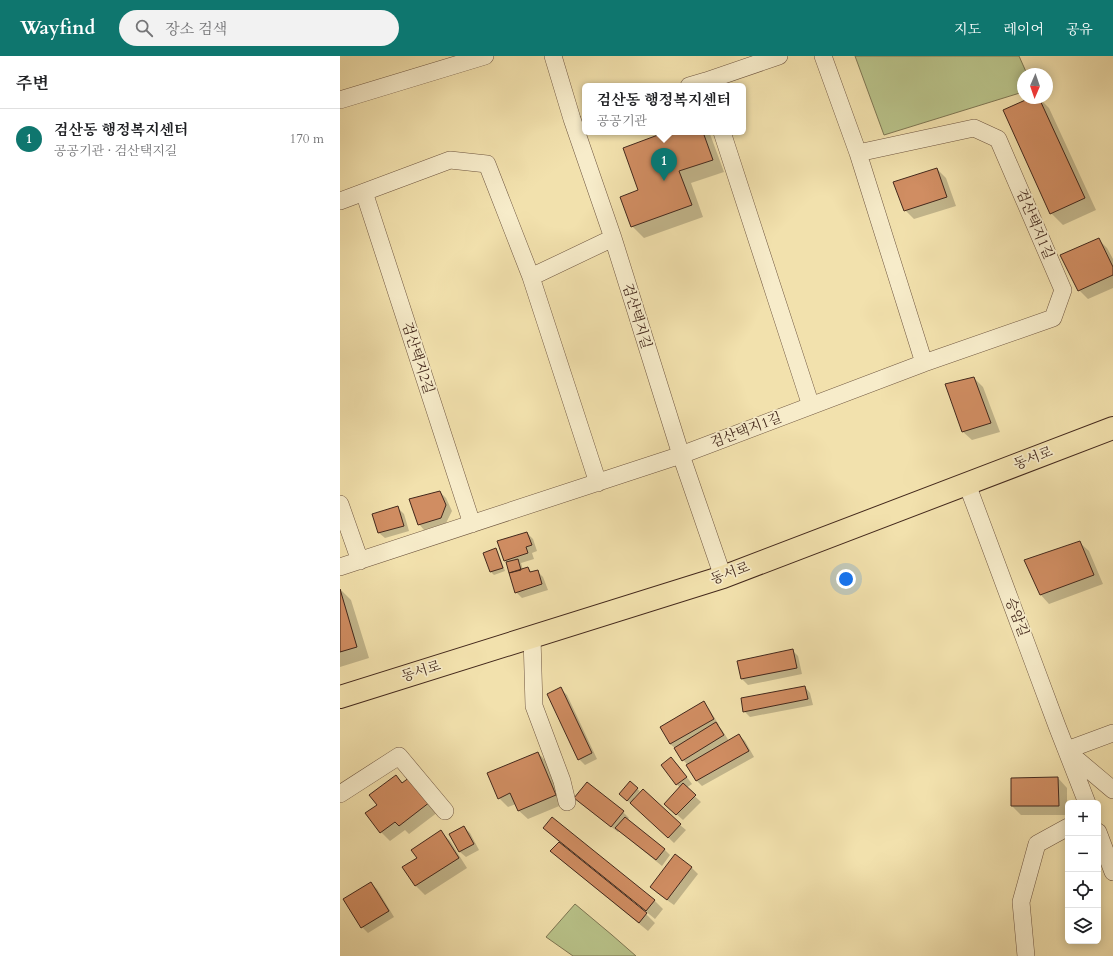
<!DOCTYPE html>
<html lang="ko">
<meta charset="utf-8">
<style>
:root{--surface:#fff;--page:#f2f2f2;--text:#202124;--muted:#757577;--line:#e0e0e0;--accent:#0f766e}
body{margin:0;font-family:Cardo,"Noto Serif KR",serif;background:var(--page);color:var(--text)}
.controls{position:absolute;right:12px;bottom:12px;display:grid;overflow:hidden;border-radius:6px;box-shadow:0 2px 10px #0003}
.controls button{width:36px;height:36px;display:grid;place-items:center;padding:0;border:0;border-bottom:1px solid var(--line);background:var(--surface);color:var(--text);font:20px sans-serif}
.compass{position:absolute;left:677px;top:12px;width:36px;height:36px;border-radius:50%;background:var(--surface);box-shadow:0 2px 10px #0003;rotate:182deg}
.you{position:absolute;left:506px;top:523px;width:14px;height:14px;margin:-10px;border:3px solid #fff;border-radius:50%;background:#1a73e8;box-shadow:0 0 0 6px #1a73e833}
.badge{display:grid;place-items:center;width:26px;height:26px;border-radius:50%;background:var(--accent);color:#fff;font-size:13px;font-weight:700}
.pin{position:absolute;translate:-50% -33px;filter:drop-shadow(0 1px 2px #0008)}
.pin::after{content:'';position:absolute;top:21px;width:14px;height:12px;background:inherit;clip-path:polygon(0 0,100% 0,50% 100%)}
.popup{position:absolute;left:242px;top:27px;width:164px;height:52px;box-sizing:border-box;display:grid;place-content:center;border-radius:6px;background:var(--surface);filter:drop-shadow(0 1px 3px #0005);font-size:13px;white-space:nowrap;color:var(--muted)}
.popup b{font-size:15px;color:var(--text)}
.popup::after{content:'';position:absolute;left:50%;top:100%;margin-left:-8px;border:8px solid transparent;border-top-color:var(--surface)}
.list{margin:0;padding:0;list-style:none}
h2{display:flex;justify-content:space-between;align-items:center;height:52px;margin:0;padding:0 16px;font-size:17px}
h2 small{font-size:13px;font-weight:400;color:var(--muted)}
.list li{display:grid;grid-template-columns:26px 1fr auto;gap:12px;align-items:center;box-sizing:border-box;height:60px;padding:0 16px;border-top:1px solid var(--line)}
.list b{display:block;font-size:15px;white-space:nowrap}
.list p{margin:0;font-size:13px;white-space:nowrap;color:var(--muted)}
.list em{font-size:13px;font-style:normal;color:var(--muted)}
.icon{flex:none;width:22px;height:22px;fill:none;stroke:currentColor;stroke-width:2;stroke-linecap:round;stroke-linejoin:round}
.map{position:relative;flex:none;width:773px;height:900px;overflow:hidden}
header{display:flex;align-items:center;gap:24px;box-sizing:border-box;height:56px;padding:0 20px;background:var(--accent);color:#fff}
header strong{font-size:19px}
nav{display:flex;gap:22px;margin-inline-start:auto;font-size:14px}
.search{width:280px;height:36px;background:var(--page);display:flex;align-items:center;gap:10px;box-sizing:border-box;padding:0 14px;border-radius:22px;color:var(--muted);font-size:15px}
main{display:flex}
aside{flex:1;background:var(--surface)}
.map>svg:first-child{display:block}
.green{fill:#b9c38a;stroke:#7e7653}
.shadow{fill:#0003}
.building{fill:#d08d62;stroke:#43281c}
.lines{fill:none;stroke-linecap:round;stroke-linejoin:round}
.minor-casing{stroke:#6f5640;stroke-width:18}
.major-casing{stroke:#43281c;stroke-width:24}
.minor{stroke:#f7ecca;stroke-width:17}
.major{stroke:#f2e1ad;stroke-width:22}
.labels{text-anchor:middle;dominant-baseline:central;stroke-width:3.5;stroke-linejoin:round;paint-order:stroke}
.street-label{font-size:14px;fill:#43281c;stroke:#f7ecca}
</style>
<header>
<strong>Wayfind</strong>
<div class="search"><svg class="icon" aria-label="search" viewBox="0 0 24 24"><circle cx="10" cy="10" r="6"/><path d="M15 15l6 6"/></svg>장소 검색</div>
<nav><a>지도</a><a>레이어</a><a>공유</a></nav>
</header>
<main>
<aside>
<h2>주변<small></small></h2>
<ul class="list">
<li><span class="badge">1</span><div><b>검산동 행정복지센터</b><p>공공기관 · 검산택지길</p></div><em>170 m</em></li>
</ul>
</aside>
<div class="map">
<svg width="773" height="900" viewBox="0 0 773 900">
<rect width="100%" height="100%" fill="#f2e1ad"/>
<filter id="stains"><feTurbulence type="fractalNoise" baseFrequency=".005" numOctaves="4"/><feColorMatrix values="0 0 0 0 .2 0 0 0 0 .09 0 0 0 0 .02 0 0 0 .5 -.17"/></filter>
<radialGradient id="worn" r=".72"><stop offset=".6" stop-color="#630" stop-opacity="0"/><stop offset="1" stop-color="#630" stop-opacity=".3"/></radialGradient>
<path class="green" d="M515,0H679L687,18H683V36L544,79Z
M235,848L272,879L296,900H233L206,881Z"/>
<path class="shadow" d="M692,42H699L709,52L756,154L723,169L711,157Z
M329,76H369L370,78L384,116L351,127L363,161L304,182L292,170Z
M597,113L606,122L616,150L574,163L565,154Z
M758,183L767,192L773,203V232L748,243L739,234Z
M634,322L643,331L660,376L632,384L622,375Z
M100,436L106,442L112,455L106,467L84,474L79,468Z
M58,452L64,458L69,475L45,482L39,477Z
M187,477L193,483L197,495L192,497L194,503L181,507L183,514L188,512L192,517L197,515L203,521L208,534L182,542L176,536L167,507L165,505L159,486Z
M739,486L749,495L763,528L709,548L700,538Z
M156,493L158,496L165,515L154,519L151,516L145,497Z
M0,533L11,544L29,602L0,611Z
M452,594L458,600L462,618L408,629L402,623Z
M465,631L470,637L473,649L410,661L404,655Z
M221,633L227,639L257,703L245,709L239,703Z
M364,647L369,653L379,669H378L382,674L389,685L399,679L405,685L414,701L362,730L356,724L347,708L343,704L336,693L330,688Z
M198,697L207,706L224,748L188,763L178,754L176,748L168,751L159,742Z
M331,702L337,708L352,728L346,732L361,746L343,764L325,748L340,732L322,709Z
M56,720L63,727L98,756L69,778L65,774L50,785L41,776L27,758L38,749Z
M718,722L727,732V759H681L672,750Z
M297,733L300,735L294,742L296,743L340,769L346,774L334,787L291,746L290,747L283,741Z
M236,742L283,756L289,762L287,764L324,793L330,799L322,810L279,775L278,776L241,748Z
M124,771L130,777L139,794L126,801L120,796Z
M204,772L314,844L323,853L315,863L292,844L291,846L306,858L315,867L308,875L221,804L212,795L219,786Z
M101,776L110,785L127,812L85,839L76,830L64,811L78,802Z
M336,800L352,812L358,818L334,849L317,837L312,831Z
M31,827L37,833L54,861L28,877L22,871Z"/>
<path class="building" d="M690,42H699L745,142L710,158L663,54Z
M326,76H363L373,104L339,115L352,149L291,171L280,141L298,134L283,92Z
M597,112L607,141L564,155L553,126Z
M759,182L773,211V219L738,235L720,199Z
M634,321L651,367L622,376L605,328Z
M100,435L106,449L101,462L78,469L69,443Z
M58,450L64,470L38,477L32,458Z
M187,476L192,489L186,491L188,497L164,505L157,485Z
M740,485L754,519L700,539L684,504Z
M156,492L163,512L150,516L143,497Z
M178,503L181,514L169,517L166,506Z
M188,511L190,516L198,514L202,528L175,537L169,517Z
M0,533L17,591L0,596Z
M453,593L457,612L401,623L397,605Z
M465,630L468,643L403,656L401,642Z
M221,631L252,697L238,704L207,638Z
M364,645L374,663L330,688L320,671Z
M376,666L384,679L342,705L334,692Z
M399,678L409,695L356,725L346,709Z
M198,696L216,739L178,755L170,737L158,743L147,717Z
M331,701L347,721L336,729L321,709Z
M56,719L62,727L70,721L90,746L59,770L55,766L40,777L25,757L37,749L29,739Z
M718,721L719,750H671V722Z
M290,725L298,732L287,745L279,738Z
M247,726L284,755L271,771L234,742Z
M343,727L356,739L336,759L324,748Z
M303,733L341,768L328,782L290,747Z
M212,761L315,844L306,855L203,772Z
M285,761L325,793L316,804L275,772Z
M124,770L134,788L119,796L109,778Z
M101,774L119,802L75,830L62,811L77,802L71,794Z
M219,786L307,857L299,867L210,795Z
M335,798L352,811L327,844L310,831Z
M31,826L49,855L21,872L3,843Z"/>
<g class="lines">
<defs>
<path id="minor" d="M213,0L232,63L273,182L341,399L383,521
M483,0L518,97L584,307
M349,30L366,25L439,0
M0,44L145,0
M382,76L471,350
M24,136L132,468
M0,145L110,104L147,108L191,221L258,427
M191,221L273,182
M627,428L717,670L747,747
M0,448L20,505
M0,511L341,399L584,307L713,262L723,234L658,83L634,72L518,97
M192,581L194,650L222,725L227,746
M727,694L773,677
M728,696L773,734
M0,738L59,700L105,755
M758,776L773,816
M686,900L681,846L697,788L728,771"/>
<path id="major" d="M0,641L383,521L773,372"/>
</defs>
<use href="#minor" class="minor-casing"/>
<use href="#major" class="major-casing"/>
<use href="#minor" class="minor"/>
<use href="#major" class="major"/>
</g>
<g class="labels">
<g class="street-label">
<text transform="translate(695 168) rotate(67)">검산택지1길</text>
<text transform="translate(297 260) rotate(73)">검산택지길</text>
<text transform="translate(78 302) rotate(72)">검산택지2길</text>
<text transform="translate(406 374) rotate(-21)">검산택지1길</text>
<text transform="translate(693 402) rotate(-21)">동서로</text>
<text transform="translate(390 517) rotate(-20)">동서로</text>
<text transform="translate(677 561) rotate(69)">승암길</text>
<text transform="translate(81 615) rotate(-17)">동서로</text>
</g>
</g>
<rect width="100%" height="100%" filter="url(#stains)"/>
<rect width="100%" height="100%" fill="url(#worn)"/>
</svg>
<div class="controls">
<button>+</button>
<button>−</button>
<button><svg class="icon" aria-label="locate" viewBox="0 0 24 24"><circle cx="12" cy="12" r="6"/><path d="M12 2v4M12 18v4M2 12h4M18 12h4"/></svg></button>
<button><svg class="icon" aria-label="layers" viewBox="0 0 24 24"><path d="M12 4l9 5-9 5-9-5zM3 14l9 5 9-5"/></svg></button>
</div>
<svg class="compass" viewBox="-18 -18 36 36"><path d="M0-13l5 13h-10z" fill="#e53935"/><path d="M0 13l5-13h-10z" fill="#757577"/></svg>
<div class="you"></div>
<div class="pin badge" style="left:324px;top:125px">1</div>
<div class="popup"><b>검산동 행정복지센터</b>공공기관</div>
</div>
</main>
